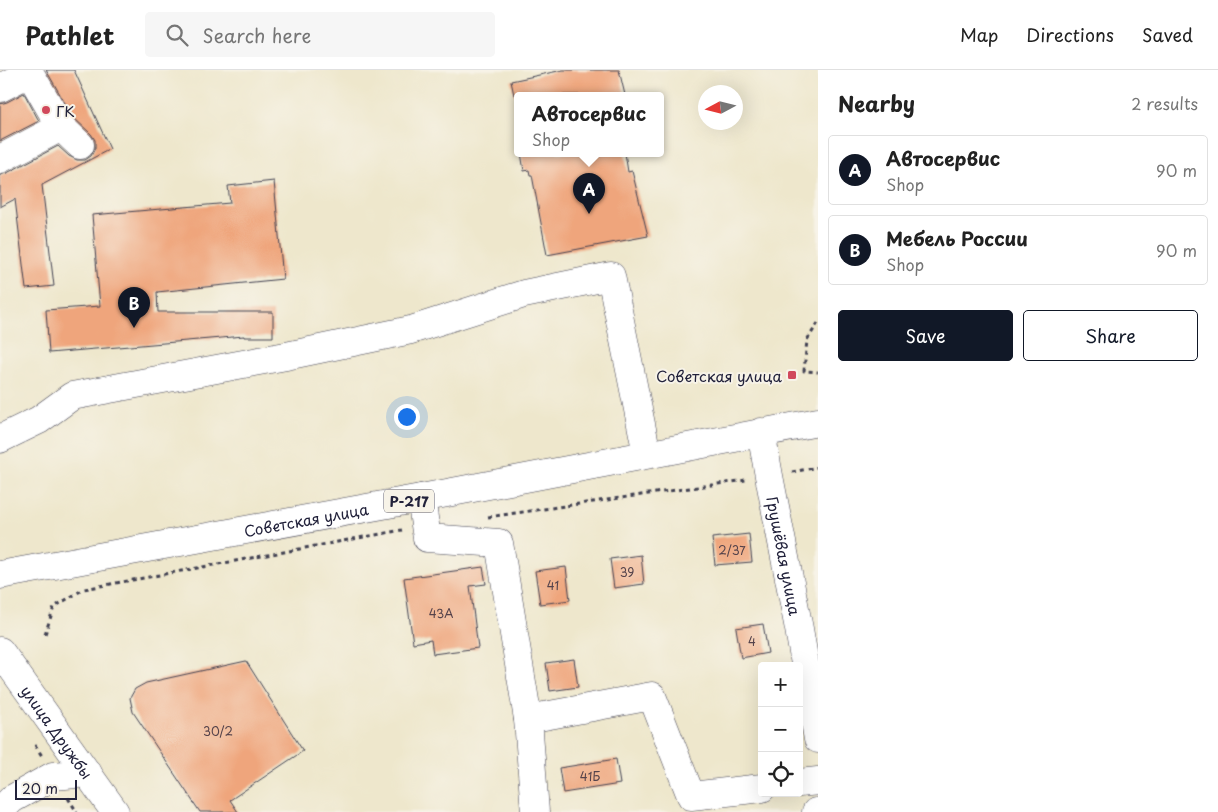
<!DOCTYPE html>
<meta charset="utf-8">
<style>
:root{--surface:#fff;--page:#f6f6f6;--text:#222;--muted:#767676;--line:#e0e0e0;--accent:#111827}
body{margin:0;font-family:"Playpen Sans",sans-serif;background:var(--page);color:var(--text)}
.controls{position:absolute;right:15px;bottom:15px;display:grid;overflow:hidden;border-radius:5px;box-shadow:0 5px 20px #0002}
.controls button{width:45px;height:45px;display:grid;place-items:center;padding:0;border:0;border-bottom:1px solid var(--line);background:var(--surface);color:var(--text);font:25px sans-serif}
.compass{position:absolute;left:698px;top:15px;width:45px;height:45px;border-radius:50%;background:var(--surface);box-shadow:0 5px 20px #0002;rotate:263deg}
.scale{position:absolute;left:15px;bottom:12px;width:62px;box-sizing:border-box;padding-left:5px;border:2px solid #22223b;border-top:0;font-size:14px;line-height:18px;white-space:nowrap;color:#22223b;-webkit-text-stroke:4px #f7f3e8;paint-order:stroke}
.you{position:absolute;left:406px;top:346px;width:18px;height:18px;margin:-12px;border:4px solid #fff;border-radius:50%;background:#1a73e8;box-shadow:0 0 0 8px #1a73e833}
.badge{display:grid;place-items:center;width:32px;height:32px;border-radius:50%;background:var(--accent);color:#fff;font-size:16px;font-weight:700}
.pin{position:absolute;translate:-50% -41px;filter:drop-shadow(0 1px 2px #0008)}
.pin::after{content:'';position:absolute;top:26px;width:18px;height:15px;background:inherit;clip-path:polygon(0 0,100% 0,50% 100%)}
.popup{position:absolute;left:514px;top:22px;width:150px;height:65px;box-sizing:border-box;display:grid;place-content:center;border-radius:5px;background:var(--surface);filter:drop-shadow(0 1px 4px #0005);font-size:16px;white-space:nowrap;color:var(--muted)}
.popup b{font-size:19px;color:var(--text)}
.popup::after{content:'';position:absolute;left:50%;top:100%;margin-left:-10px;border:10px solid transparent;border-top-color:var(--surface)}
.list{margin:0;padding:0;list-style:none}
h2{display:flex;justify-content:space-between;align-items:center;height:65px;margin:0;padding:0 20px;font-size:21px}
h2 small{font-size:16px;font-weight:400;color:var(--muted)}
.list li{display:grid;grid-template-columns:32px 1fr auto;gap:15px;align-items:center;box-sizing:border-box;height:70px;margin:0 10px 10px;padding:0 10px;border:1px solid var(--line);border-radius:5px}
.list b{display:block;font-size:19px;white-space:nowrap}
.list p{margin:0;font-size:16px;white-space:nowrap;color:var(--muted)}
.list em{font-size:16px;font-style:normal;color:var(--muted)}
.actions{display:flex;gap:10px;padding:15px 20px}
.actions a{flex:1;padding:11px 0;border:1px solid var(--accent);border-radius:5px;text-align:center;font-size:18px;color:var(--accent)}
.actions .main{background:var(--accent);color:#fff}
.icon{flex:none;width:28px;height:28px;fill:none;stroke:currentColor;stroke-width:2;stroke-linecap:round;stroke-linejoin:round}
.map{position:relative;flex:none;width:818px;height:742px;overflow:hidden}
header{display:flex;align-items:center;gap:30px;box-sizing:border-box;height:70px;padding:0 25px;background:var(--surface);border-bottom:1px solid var(--line)}
header strong{font-size:24px}
nav{display:flex;gap:28px;margin-inline-start:auto;font-size:18px}
.search{width:350px;height:45px;background:var(--page);display:flex;align-items:center;gap:12px;box-sizing:border-box;padding:0 18px;border-radius:5px;color:var(--muted);font-size:19px}
main{display:flex}
aside{flex:1;background:var(--surface)}
.map>svg:first-child{display:block}
.building{fill:#efa57b}
.lines{fill:none;stroke-linecap:round;stroke-linejoin:round}
.minor-casing{stroke:#414051;stroke-width:29}
.highway-casing{stroke:#414051;stroke-width:29}
.path{stroke:#414051;stroke-width:3;stroke-dasharray:4 4;stroke-linecap:butt}
.minor{stroke:#fff;stroke-width:28}
.highway{stroke:#fff;stroke-width:28}
.poi-dot{fill:#d1495b;stroke:#f7f3e8;stroke-width:2}
.labels{text-anchor:middle;dominant-baseline:central;stroke-width:4;stroke-linejoin:round;paint-order:stroke}
.number-label{font-size:12px;fill:#55434b}
.shield{fill:#f7f3e8;stroke:#62616f;stroke-width:1}
.shield-label{font-size:14px;font-weight:bold;fill:#22223b}
.poi-label{font-size:15px;fill:#22223b;stroke:#f7f3e8;text-anchor:start}
.street-label{font-size:15px;fill:#22223b;stroke:#f7f3e8}
</style>
<header>
<strong>Pathlet</strong>
<div class="search"><svg class="icon" aria-label="search" viewBox="0 0 24 24"><circle cx="10" cy="10" r="6"/><path d="M15 15l6 6"/></svg>Search here</div>
<nav><a>Map</a><a>Directions</a><a>Saved</a></nav>
</header>
<main>
<div class="map">
<svg width="818" height="742" viewBox="0 0 818 742">
<rect width="100%" height="100%" fill="#f7f3e8"/>
<filter id="ink" filterUnits="userSpaceOnUse"><feTurbulence type="fractalNoise" baseFrequency=".02" numOctaves="2"/><feDisplacementMap in="SourceGraphic" scale="10" xChannelSelector="R" yChannelSelector="G"/><feConvolveMatrix kernelMatrix="1 2 1 2 8 2 1 2 1" color-interpolation-filters="sRGB"/></filter>
<filter id="wash" filterUnits="userSpaceOnUse"><feTurbulence type="fractalNoise" baseFrequency=".0096" numOctaves="4" result="noise"/><feDisplacementMap in="SourceGraphic" scale="20" xChannelSelector="R" yChannelSelector="G"/><feGaussianBlur stdDeviation="1.12" result="paint"/><feColorMatrix in="noise" values="0 0 0 0 0 0 0 0 0 0 0 0 0 0 0 0 0 1.4 0 .05"/><feComposite in="paint" operator="in"/></filter>
<g filter="url(#wash)">
<rect width="100%" height="100%" fill="#eee7cc"/>
<g id="blocks">
<path class="building" d="M46,0H74L110,79L42,115L54,216L26,219L15,129L0,137V105L7,103L58,76L69,86L77,90H85L91,86L95,78V70L91,64L73,47Z
M563,0H619L625,25H514L511,11Z
M24,23L39,51L0,71V34L7,32Z
M521,83H625L628,102L632,101L648,166L547,185L532,105H530L529,100L524,101Z
M274,111L283,209L157,222L158,242H273V267H244V266L49,283L46,240L100,236L92,145L230,133L228,116Z
M749,464L752,492L715,495L712,468Z
M641,485L644,514L614,518L610,489Z
M483,497L486,514L470,516L478,578L433,584L431,570L413,573L404,508Z
M566,497L570,530L540,534L535,501Z
M763,554L768,583L741,588L736,558Z
M574,589L578,617L550,621L546,593Z
M246,591L303,681L230,730L238,742H200L133,642L130,628L135,619L146,613Z
M616,689L620,714L563,723L559,698Z"/>
</g>
</g>
<g filter="url(#ink)">
<use href="#blocks" fill-opacity="0" stroke="#414051" stroke-width="1"/>
<g class="lines">
<defs>
<g id="minor">
<path d="M28,0L61,57L80,75"/>
<path d="M0,18L29,3"/>
<path d="M0,89L61,57"/>
<path id="s1" d="M761,362L769,406L799,559L818,669"/>
<path d="M0,369L39,350L72,326L286,286L411,260L524,224L611,206L647,384"/>
<path d="M421,428L427,468L499,473L528,649L535,742"/>
<path id="s2" d="M0,581L115,742"/>
<path d="M528,649L652,626L691,726L762,718"/>
<path d="M799,713L818,711"/>
<path d="M0,741L12,729L53,706L88,703"/>
<path d="M816,742H818"/>
</g>
<g id="highway">
<path id="s3" d="M0,505L421,428L818,352"/>
</g>
</defs>
<use href="#minor" class="minor-casing"/>
<use href="#highway" class="highway-casing"/>
<path class="path" d="M818,253L807,270L804,301L818,302
M792,402L818,397
M488,447L746,410
M45,564L54,537L84,519L402,460
M35,675L42,686
M68,728L77,742"/>
<use href="#minor" class="minor"/>
<use href="#highway" class="highway"/>
</g>
</g>
<g class="poi-dot">
<circle cx="46" cy="40" r="5"/>
<rect x="787" y="300" width="10" height="10" rx="2.5"/>
</g>
<g class="labels">
<g class="number-label">
<text x="732" y="480">2/37</text>
<text x="627" y="502">39</text>
<text x="553" y="515">41</text>
<text x="441" y="543">43А</text>
<text x="752" y="571">4</text>
<text x="218" y="661">30/2</text>
<text x="590" y="706">41Б</text>
</g>
<rect class="shield" x="384" y="419.5" width="50" height="23" rx="4"/>
<g class="shield-label">
<text x="409" y="431">Р-217</text>
</g>
<g class="poi-label">
<text x="56" y="40">ГК</text>
<text x="782" y="305" text-anchor="end">Советская улица</text>
</g>
<g class="street-label">
<text stroke="none"><textPath href="#s3" startOffset="311">Советская улица</textPath></text>
<text stroke="none"><textPath href="#s1" startOffset="126">Грушёвая улица</textPath></text>
<text stroke="none"><textPath href="#s2" startOffset="99">улица Дружбы</textPath></text>
</g>
</g>
</svg>
<div class="controls">
<button>+</button>
<button>−</button>
<button><svg class="icon" aria-label="locate" viewBox="0 0 24 24"><circle cx="12" cy="12" r="6"/><path d="M12 2v4M12 18v4M2 12h4M18 12h4"/></svg></button>
</div>
<svg class="compass" viewBox="-18 -18 36 36"><path d="M0-13l5 13h-10z" fill="#e53935"/><path d="M0 13l5-13h-10z" fill="#767676"/></svg>
<div class="scale">20 m</div>
<div class="you"></div>
<div class="pin badge" style="left:589px;top:144px">A</div>
<div class="popup"><b>Автосервис</b>Shop</div>
<div class="pin badge" style="left:134px;top:258px">B</div>
</div>
<aside>
<h2>Nearby<small>2 results</small></h2>
<ul class="list">
<li><span class="badge">A</span><div><b>Автосервис</b><p>Shop</p></div><em>90 m</em></li>
<li><span class="badge">B</span><div><b>Мебель России</b><p>Shop</p></div><em>90 m</em></li>
</ul>
<div class="actions"><a class="main">Save</a><a>Share</a></div>
</aside>
</main>
